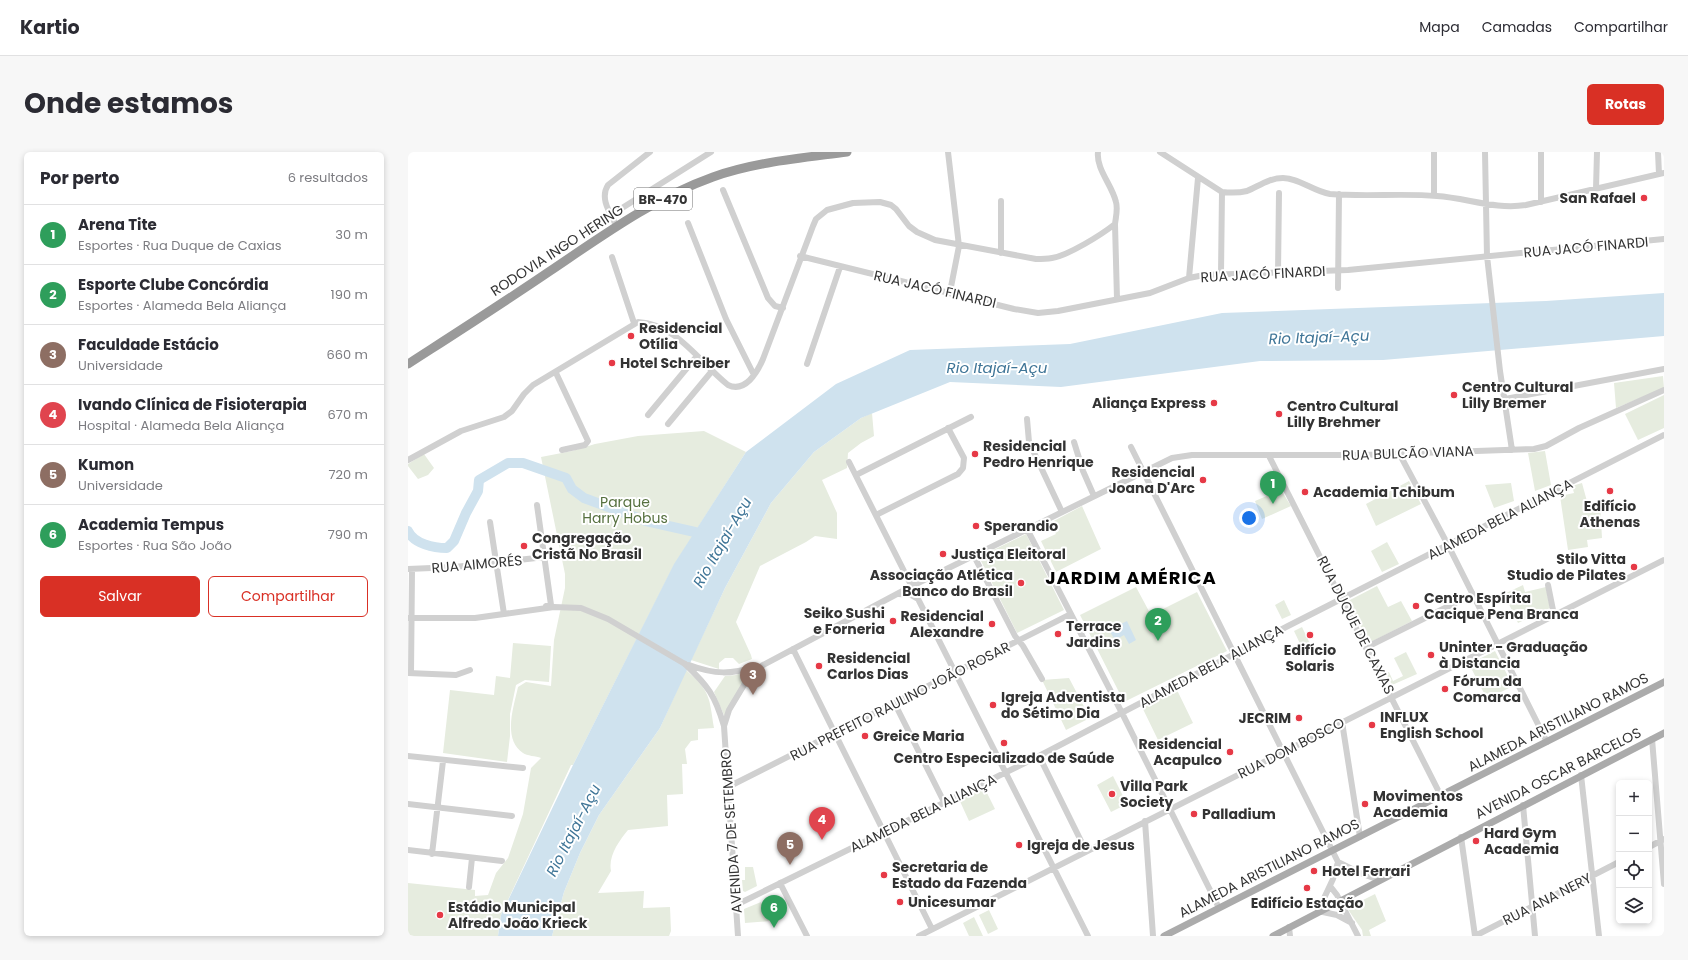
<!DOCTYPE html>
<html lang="pt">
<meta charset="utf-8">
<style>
:root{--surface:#fff;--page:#f7f7f7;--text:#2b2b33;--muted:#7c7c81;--line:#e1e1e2;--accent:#d93025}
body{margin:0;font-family:Poppins,sans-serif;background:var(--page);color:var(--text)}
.controls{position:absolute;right:12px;bottom:12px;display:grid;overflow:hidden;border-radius:6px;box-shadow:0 2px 6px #0003}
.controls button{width:36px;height:36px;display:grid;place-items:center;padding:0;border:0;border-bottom:1px solid var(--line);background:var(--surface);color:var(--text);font:20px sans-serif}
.you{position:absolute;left:841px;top:366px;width:14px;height:14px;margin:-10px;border:3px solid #fff;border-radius:50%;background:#1a73e8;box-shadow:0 0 0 6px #1a73e833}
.badge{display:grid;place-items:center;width:26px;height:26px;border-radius:50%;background:var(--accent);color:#fff;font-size:13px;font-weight:700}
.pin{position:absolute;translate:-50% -33px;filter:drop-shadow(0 1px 2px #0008)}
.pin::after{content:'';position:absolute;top:21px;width:14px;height:12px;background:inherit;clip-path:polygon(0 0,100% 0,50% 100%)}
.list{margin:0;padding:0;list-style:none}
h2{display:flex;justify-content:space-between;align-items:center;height:52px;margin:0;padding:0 16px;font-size:17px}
h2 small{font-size:13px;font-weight:400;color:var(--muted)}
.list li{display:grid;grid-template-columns:26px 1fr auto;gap:12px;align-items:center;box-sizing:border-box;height:60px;padding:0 16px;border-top:1px solid var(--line)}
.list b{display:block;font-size:15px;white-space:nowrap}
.list p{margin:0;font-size:13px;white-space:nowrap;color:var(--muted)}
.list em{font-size:13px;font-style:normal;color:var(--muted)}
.actions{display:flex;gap:8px;padding:12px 16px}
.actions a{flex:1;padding:9px 0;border:1px solid var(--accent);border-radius:6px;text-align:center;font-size:14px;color:var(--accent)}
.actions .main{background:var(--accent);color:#fff}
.icon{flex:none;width:22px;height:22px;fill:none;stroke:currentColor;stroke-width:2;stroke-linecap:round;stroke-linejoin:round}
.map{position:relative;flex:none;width:1256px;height:784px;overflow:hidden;border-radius:6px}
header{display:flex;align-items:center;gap:24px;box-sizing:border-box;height:56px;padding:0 20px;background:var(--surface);border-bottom:1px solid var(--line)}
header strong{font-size:19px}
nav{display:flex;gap:22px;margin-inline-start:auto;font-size:14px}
.intro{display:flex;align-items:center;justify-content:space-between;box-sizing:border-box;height:96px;padding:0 24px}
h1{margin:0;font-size:28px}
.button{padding:10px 18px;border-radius:6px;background:var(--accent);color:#fff;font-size:14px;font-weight:700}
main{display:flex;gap:24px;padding:0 24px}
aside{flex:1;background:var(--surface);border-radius:6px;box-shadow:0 2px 6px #0003}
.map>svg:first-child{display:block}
.green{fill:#e6ecdf}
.water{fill:#cfe2ee}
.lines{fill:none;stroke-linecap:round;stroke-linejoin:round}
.river{stroke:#cfe2ee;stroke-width:10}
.minor{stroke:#d0d0d0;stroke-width:6}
.major{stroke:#ababab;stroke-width:7}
.highway{stroke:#9a9a9a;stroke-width:9}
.minor-bridge{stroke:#d0d0d0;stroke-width:6}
.poi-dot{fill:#e63946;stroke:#fff;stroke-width:1.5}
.labels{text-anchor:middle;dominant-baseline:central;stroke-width:4;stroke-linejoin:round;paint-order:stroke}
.shield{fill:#fff;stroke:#707070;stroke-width:1}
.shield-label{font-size:13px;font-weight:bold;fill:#333}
.poi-label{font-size:14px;font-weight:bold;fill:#333;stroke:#fff;text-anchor:start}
.street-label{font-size:14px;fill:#333;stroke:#fff}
.park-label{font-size:14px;fill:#56703f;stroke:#fff}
.water-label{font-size:15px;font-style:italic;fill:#3f7597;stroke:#fff}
.district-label{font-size:18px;font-weight:bold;letter-spacing:1px;fill:#000;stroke:#fff}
</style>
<header>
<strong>Kartio</strong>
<nav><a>Mapa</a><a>Camadas</a><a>Compartilhar</a></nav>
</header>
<div class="intro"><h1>Onde estamos</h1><a class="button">Rotas</a></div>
<main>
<aside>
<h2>Por perto<small>6 resultados</small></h2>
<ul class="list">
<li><span class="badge" style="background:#2e9e5b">1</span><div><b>Arena Tite</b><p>Esportes · Rua Duque de Caxias</p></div><em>30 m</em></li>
<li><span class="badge" style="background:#2e9e5b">2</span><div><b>Esporte Clube Concórdia</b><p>Esportes · Alameda Bela Aliança</p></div><em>190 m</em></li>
<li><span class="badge" style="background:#8d6e63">3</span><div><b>Faculdade Estácio</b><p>Universidade</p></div><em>660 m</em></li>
<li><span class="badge" style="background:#e0444e">4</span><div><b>Ivando Clínica de Fisioterapia</b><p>Hospital · Alameda Bela Aliança</p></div><em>670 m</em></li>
<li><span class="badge" style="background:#8d6e63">5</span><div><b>Kumon</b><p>Universidade</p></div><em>720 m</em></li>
<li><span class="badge" style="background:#2e9e5b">6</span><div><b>Academia Tempus</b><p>Esportes · Rua São João</p></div><em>790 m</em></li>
</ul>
<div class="actions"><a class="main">Salvar</a><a>Compartilhar</a></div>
</aside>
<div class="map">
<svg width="1256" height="784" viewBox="0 0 1256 784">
<rect width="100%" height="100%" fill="#fff"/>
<path class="green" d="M1255,224L1256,236L1208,256L1206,231Z
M1256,243V276L1230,288L1217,262Z
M464,261L466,284L453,291L440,301L439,316L414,328L429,361V387L407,384L398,390L352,414L328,470L343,503L344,507L331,512L325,506H317L311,511V517L283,508L317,436L363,351L406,300L453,266Z
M296,279L338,300L266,413L165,613H163L93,763L90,784H0V731L67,738V744L80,743L88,721L100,706L115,662L123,616L133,606C128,604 119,604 115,601C94,587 106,554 110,535L118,530L143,534L146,488L157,436V422L133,305L164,299L187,292L230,284Z
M1137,299L1143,333L1127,339L1120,301Z
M16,302L26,316L20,323L10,327L0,314V312Z
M1001,329L1013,352L968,374L958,352Z
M1103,331L1106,349L1086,356L1077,333Z
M1174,331L1180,353L1192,350L1194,386L1179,388L1180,395L1160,398L1152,344L1166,341L1164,334Z
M873,338L883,354L854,367L847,349Z
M674,354L693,397L648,420L633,389L648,382L642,371Z
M618,382L656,458L609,481L571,405Z
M979,390L991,412L974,420L963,399Z
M1115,433L1117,440L1138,435L1142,456L1110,471L1096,442Z
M969,434L980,455L993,449L1004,469L961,491L940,449Z
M728,435L743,463L789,440L819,499L716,550L672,463Z
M876,448L883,463L874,467L867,453Z
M894,475L904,496L896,500L886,479Z
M105,491L143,494L141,530L117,528L108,533L102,562V584L99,610L35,601L42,538L86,543L88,524L102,526Z
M1087,499L1105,534L1079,547L1061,512Z
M998,500L1009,522L984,533L978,521L981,520L985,529L995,524L986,506Z
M346,516L317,563H316L306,540L317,524L328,523Z
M278,518C303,540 301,545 306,576L290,577V588L283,589L277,597L279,612H274L275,642L259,643L260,674L220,678C211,689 200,704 203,719L190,741L236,739L235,756L262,755L263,779L261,784H144L156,740L172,701L191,663L252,576Z
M661,526L682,566L658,578L634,528Z
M769,538L785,571L750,588L734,555Z
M705,624L719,652L703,660L689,633Z
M575,633L587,657L561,669L550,645Z
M337,715H345L349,734L337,740L335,739L334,728H337Z
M967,742L978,769L961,778L963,784H955L954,778L939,756Z
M353,750L362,769L337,771L336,757Z
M581,758L590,777L580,782L571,763Z
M566,765L575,784H561L555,771Z"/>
<path class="water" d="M1256,141V184L975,208L852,209L653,235L542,230L453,266L406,300L363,351L317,436L252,576L191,663L172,701L156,740L144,784H90L93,763L165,613L266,412L338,300L428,232L502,198L662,192L814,161L1138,149Z
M719,469L728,488L721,492L716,483L707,488L701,478Z"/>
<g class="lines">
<path class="river" d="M0,379C6,392 26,396 39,396L46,389L58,361L70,339L71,328L100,311H115L158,326L164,337L176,346L238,369L287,380L300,384"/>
<path class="minor" d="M540,0L551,94L542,140
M752,0L814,40C823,41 831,41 839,39C851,34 861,26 875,26C891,26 905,39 922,42C958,45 994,41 1029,44C1059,46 1088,58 1118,53L1256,21
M1077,0L1079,104L1092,219L1104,298
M1133,0V50
M1250,0L1251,22
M1188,37L1189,0
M315,38L360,146L367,154L375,156
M1026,43V0
M203,63L303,0
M280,71L318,167L346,223
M707,72L709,147
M209,75C203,62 191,47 200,33L242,0
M593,101V49
M392,104L606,157L630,161L650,159L742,141L781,126L796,123L940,118L1256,87
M204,105L226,171
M813,121L814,40
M870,121L871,41
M781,126L790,26
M930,136L931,42
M399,212L432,115
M148,221L180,289L177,293L154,298
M1097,247L1256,217
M240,263L289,204
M619,267L621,290L654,360
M260,272L304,219
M666,290L675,319L686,344
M723,295L930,710
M991,301L1040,393L1139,590
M861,304L1033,644
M0,308L53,279L96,265L104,259L116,242L125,233L230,170C269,172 292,211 320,233C337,241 349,221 355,207L405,74L408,67L419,58L445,51L472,50L483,53L488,57L501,74L509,80L527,88L628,107C633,107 638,107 644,106C661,103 693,83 707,72C708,64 710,57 708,50C704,33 688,17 690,0
M441,310L680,784
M448,323L563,265
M129,353L143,453L138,454
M468,363L550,322L555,316L556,306L540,276
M82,370L96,462
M619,377L714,561L811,756
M566,404L607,484L615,494L634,527
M0,417L47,415L137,405
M1140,433L1146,463
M491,442L503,443L510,447
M959,495L1065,442
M385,497L524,777
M277,512C300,534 307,543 316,574L330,784
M281,513C308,523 322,522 349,515
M0,521L48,523L62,518
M3,521L4,418
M487,552L536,650
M934,570L952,685
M316,574L321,558L342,523L355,513L504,434L764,306L784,303H955L1126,297L1138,294L1171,276L1256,238
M1244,587L1256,732
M0,604L115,616
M631,604L678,699
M1173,623L1191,784
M320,635L663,462
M0,652L104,664
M1115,653L1127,784
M737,669L745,784
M1053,685L1067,784
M1241,695L1256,687
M0,698L94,709
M24,702L35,609
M930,710L925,727L910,759L929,763L944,771
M930,710L952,721L971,728
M372,731L399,784
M922,734L929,743L950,784
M61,735L64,706
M328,753L631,604L880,474L1256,283
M881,775L882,784
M511,784L1256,408
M1067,784L1211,710"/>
<path class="major" d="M756,784L1256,530
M865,784L1256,581"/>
<path class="highway" d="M0,212C48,181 95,151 142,119C194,84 246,46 305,25C347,10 394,6 439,0"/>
<path class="minor-bridge" d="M0,466H67L146,455L173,456L200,467L277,512"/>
</g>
<g class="poi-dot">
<circle cx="1236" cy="46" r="4"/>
<circle cx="223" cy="184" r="4"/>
<circle cx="204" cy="211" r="4"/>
<circle cx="1046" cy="243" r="4"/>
<circle cx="806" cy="251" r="4"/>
<circle cx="871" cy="262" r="4"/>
<circle cx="567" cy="302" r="4"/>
<circle cx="795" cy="328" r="4"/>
<circle cx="1202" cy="339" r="4"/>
<circle cx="897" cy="340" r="4"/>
<circle cx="568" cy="374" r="4"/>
<circle cx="116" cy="394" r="4"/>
<circle cx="535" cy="402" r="4"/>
<circle cx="1226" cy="415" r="4"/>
<circle cx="613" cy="431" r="4"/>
<circle cx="1008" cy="454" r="4"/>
<circle cx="485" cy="469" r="4"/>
<circle cx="584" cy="472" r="4"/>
<circle cx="650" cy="482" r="4"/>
<circle cx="902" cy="483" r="4"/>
<circle cx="1023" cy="503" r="4"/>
<circle cx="411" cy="514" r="4"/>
<circle cx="1037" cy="537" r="4"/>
<circle cx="585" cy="553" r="4"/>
<circle cx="891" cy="566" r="4"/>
<circle cx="964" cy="573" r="4"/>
<circle cx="457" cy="584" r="4"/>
<circle cx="596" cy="591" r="4"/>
<circle cx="822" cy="600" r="4"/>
<circle cx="704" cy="642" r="4"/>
<circle cx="957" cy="652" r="4"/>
<circle cx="786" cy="662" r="4"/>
<circle cx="1068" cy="689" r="4"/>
<circle cx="611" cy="693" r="4"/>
<circle cx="906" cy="719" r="4"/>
<circle cx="476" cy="723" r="4"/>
<circle cx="899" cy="736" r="4"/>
<circle cx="492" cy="750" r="4"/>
<circle cx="32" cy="763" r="4"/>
</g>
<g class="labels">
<rect class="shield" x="226" y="36" width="58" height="22" rx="3"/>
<g class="shield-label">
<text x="255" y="47">BR-470</text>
</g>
<g class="poi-label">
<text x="1228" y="46" text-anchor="end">San Rafael</text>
<text x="231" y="176">Residencial<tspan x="231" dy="16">Otília</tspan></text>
<text x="212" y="211">Hotel Schreiber</text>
<text x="1054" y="235">Centro Cultural<tspan x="1054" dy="16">Lilly Bremer</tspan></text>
<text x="798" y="251" text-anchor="end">Aliança Express</text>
<text x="879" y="254">Centro Cultural<tspan x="879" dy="16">Lilly Brehmer</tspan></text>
<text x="575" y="294">Residencial<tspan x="575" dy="16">Pedro Henrique</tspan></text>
<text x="787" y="320" text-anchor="end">Residencial<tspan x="787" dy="16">Joana D'Arc</tspan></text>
<text x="905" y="340">Academia Tchibum</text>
<text x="1202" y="354" text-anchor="middle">Edifício<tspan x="1202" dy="16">Athenas</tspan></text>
<text x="576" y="374">Sperandio</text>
<text x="124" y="386">Congregação<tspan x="124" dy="16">Cristã No Brasil</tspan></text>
<text x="543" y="402">Justiça Eleitoral</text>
<text x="1218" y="407" text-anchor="end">Stilo Vitta<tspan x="1218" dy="16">Studio de Pilates</tspan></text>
<text x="605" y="423" text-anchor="end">Associação Atlética<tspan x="605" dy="16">Banco do Brasil</tspan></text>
<text x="1016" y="446">Centro Espírita<tspan x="1016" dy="16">Cacique Pena Branca</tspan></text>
<text x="477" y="461" text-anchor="end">Seiko Sushi<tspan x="477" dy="16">e Forneria</tspan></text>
<text x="576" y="464" text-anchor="end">Residencial<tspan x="576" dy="16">Alexandre</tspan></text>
<text x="658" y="474">Terrace<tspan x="658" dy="16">Jardins</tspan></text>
<text x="1031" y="495">Uninter - Graduação<tspan x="1031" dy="16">à Distancia</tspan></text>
<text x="902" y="498" text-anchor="middle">Edifício<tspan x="902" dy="16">Solaris</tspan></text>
<text x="419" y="506">Residencial<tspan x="419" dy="16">Carlos Dias</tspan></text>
<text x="1045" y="529">Fórum da<tspan x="1045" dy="16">Comarca</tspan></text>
<text x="593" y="545">Igreja Adventista<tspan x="593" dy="16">do Sétimo Dia</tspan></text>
<text x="972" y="565">INFLUX<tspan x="972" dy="16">English School</tspan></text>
<text x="883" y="566" text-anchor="end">JECRIM</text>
<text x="465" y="584">Greice Maria</text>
<text x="814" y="592" text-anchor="end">Residencial<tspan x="814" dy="16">Acapulco</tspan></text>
<text x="596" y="606" text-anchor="middle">Centro Especializado de Saúde</text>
<text x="712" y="634">Villa Park<tspan x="712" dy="16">Society</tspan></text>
<text x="965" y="644">Movimentos<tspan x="965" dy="16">Academia</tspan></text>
<text x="794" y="662">Palladium</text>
<text x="1076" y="681">Hard Gym<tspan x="1076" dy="16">Academia</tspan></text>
<text x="619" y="693">Igreja de Jesus</text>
<text x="484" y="715">Secretaria de<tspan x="484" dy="16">Estado da Fazenda</tspan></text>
<text x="914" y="719">Hotel Ferrari</text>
<text x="500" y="750">Unicesumar</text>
<text x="899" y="751" text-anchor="middle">Edifício Estação</text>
<text x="40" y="755">Estádio Municipal<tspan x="40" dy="16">Alfredo João Krieck</tspan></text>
</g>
<g class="street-label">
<text transform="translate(1178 95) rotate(-5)">RUA JACÓ FINARDI</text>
<text transform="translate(149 98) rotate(-33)">RODOVIA INGO HERING</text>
<text transform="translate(855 122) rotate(-3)">RUA JACÓ FINARDI</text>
<text transform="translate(527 137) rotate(13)">RUA JACÓ FINARDI</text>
<text transform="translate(1000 301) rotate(-2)">RUA BULCÃO VIANA</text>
<text transform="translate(1092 367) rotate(-27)">ALAMEDA BELA ALIANÇA</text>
<text transform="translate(69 412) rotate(-5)">RUA AIMORÉS</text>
<text transform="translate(948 473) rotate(63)">RUA DUQUE DE CAXIAS</text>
<text transform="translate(803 514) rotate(-28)">ALAMEDA BELA ALIANÇA</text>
<text transform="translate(492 549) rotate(-27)">RUA PREFEITO RAULINO JOÃO ROSAR</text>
<text transform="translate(1150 570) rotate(-27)">ALAMEDA ARISTILIANO RAMOS</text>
<text transform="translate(883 596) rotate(-27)">RUA DOM BOSCO</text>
<text transform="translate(1150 621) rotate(-27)">AVENIDA OSCAR BARCELOS</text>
<text transform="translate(515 661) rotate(-26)">ALAMEDA BELA ALIANÇA</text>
<text transform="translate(323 679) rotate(-94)">AVENIDA 7 DE SETEMBRO</text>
<text transform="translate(861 716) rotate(-27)">ALAMEDA ARISTILIANO RAMOS</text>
<text transform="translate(1139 747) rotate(-27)">RUA ANA NERY</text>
</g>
<g class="park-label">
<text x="217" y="350">Parque<tspan x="217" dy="16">Harry Hobus</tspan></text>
</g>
<g class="water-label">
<text transform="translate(911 185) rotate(-2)">Rio Itajaí-Açu</text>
<text x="589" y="215">Rio Itajaí-Açu</text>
<text transform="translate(314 390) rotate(-60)">Rio Itajaí-Açu</text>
<text transform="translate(165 678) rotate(-63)">Rio Itajaí-Açu</text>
</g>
<g class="district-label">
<text x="723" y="425">JARDIM AMÉRICA</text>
</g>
</g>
</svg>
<div class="controls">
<button>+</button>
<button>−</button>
<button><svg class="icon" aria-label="locate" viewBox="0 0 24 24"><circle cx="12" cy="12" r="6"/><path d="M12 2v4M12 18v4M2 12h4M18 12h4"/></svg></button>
<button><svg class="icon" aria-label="layers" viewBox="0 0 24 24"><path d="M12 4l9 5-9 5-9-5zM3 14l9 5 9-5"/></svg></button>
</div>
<div class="you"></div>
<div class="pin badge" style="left:865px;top:352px;background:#2e9e5b">1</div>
<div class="pin badge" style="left:750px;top:489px;background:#2e9e5b">2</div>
<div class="pin badge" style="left:345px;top:543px;background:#8d6e63">3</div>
<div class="pin badge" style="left:414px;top:688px;background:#e0444e">4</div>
<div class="pin badge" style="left:382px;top:713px;background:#8d6e63">5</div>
<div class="pin badge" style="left:366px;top:776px;background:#2e9e5b">6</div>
</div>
</main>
